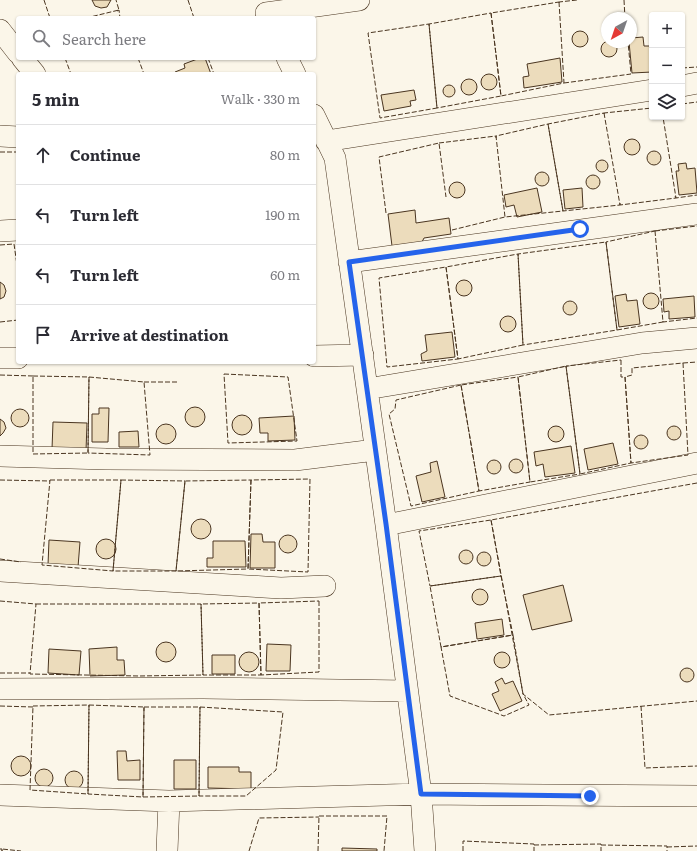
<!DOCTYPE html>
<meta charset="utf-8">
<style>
:root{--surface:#fff;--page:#f7f7f7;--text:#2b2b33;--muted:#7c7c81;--line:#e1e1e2}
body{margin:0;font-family:Literata,serif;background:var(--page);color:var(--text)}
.controls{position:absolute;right:12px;top:12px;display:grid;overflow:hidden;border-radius:4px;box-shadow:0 1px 3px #0004}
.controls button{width:36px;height:36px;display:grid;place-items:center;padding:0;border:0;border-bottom:1px solid var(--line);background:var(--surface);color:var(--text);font:20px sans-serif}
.compass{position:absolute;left:601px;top:12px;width:36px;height:36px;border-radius:50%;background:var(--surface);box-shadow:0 1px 3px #0004;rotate:220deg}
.stop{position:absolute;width:12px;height:12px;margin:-9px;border:3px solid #2563eb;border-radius:50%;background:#fff}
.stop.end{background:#2563eb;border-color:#fff;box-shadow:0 1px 4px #0008}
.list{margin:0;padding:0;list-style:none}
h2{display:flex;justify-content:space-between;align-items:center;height:52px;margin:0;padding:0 16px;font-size:17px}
h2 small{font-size:13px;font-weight:400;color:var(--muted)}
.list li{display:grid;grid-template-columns:26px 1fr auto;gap:12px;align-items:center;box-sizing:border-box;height:60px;padding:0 16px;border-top:1px solid var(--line)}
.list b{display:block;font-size:15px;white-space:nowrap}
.list em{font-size:13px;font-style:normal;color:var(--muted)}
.icon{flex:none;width:22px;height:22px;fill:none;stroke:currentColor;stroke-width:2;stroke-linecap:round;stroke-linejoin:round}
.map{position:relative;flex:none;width:697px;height:851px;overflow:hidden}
.search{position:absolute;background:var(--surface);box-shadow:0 1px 3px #0004;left:16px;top:16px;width:300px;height:44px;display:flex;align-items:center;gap:10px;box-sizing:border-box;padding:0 14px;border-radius:4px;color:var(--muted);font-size:15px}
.panel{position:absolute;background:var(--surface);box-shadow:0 1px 3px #0004;left:16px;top:72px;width:300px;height:292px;border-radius:4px}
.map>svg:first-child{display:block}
.building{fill:#ecdcbc;stroke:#4a3520}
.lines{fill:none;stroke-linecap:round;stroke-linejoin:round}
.minor-casing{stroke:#4a3520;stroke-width:22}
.minor{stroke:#fbf6e9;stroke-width:21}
.fence{stroke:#4a3520;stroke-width:1;stroke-dasharray:5 2;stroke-linecap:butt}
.route{stroke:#2563eb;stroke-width:5}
</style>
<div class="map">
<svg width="697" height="851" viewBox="0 0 697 851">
<rect width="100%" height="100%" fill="#fbf6e9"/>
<path class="building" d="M92,0H111L107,7L101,8L95,6Z
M572 39a8 8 0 1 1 16 0a8 8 0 1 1-16 0Z
M643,37L644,46H652V72L632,73L629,42H631V38Z
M601 49a8 8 0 1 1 16 0a8 8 0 1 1-16 0Z
M200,58H205L211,74H175V72L185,68L184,64Z
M560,58L562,82L524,88L523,77L529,76L527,64Z
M481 82a8 8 0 1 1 16 0a8 8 0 1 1-16 0Z
M461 87a8 8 0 1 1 16 0a8 8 0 1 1-16 0Z
M443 91a6 6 0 1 1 12 0a6 6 0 1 1-12 0Z
M414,90L416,100L410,101L411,106L384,111L381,95Z
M624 147a8 8 0 1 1 16 0a8 8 0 1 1-16 0Z
M647 158a7 7 0 1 1 14 0a7 7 0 1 1-14 0Z
M596 166a6 6 0 1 1 12 0a6 6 0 1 1-12 0Z
M686,163L687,169L695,168L697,193L679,195L676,171H679L678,164Z
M535 179a7 7 0 1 1 14 0a7 7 0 1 1-14 0Z
M586 182a7 7 0 1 1 14 0a7 7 0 1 1-14 0Z
M449 190a8 8 0 1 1 16 0a8 8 0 1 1-16 0Z
M537,188L542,212L517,217L514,205L506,207L504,195Z
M582,188L583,207L565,209L563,190Z
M415,210L416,223L449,218L451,234L424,238L422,242L392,246L388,214Z
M456 288a8 8 0 1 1 16 0a8 8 0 1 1-16 0Z
M0,282L4,285L6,291L4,297L0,299Z
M643 301a8 8 0 1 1 16 0a8 8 0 1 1-16 0Z
M626,294L627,301L637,300L640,324L619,327L615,296Z
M694,296L695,317L669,319V311L664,312L663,299Z
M563 308a7 7 0 1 1 14 0a7 7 0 1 1-14 0Z
M500 324a8 8 0 1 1 16 0a8 8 0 1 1-16 0Z
M452,332L455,357L422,361L421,354L427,351L425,335Z
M185 417a10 10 0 1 1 20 0a10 10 0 1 1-20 0Z
M99,408H109L108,442H92V414H99Z
M11 418a9 9 0 1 1 18 0a9 9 0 1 1-18 0Z
M232 425a10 10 0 1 1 20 0a10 10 0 1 1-20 0Z
M294,416L295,440L268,441V433H260L259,418Z
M0,419L4,422L6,428L3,433L0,436Z
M53,422L87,423L86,451L52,449Z
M156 434a10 10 0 1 1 20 0a10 10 0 1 1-20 0Z
M667 433a7 7 0 1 1 14 0a7 7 0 1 1-14 0Z
M548 434a8 8 0 1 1 16 0a8 8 0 1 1-16 0Z
M138,431L139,447H119V432Z
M634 442a7 7 0 1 1 14 0a7 7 0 1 1-14 0Z
M613,443L618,464L588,470L584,449Z
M571,446L575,473L545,477L543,464L536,466L534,452Z
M509 466a7 7 0 1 1 14 0a7 7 0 1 1-14 0Z
M487 467a7 7 0 1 1 14 0a7 7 0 1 1-14 0Z
M437,461L445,497L422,502L416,476L431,472L430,463Z
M191 529a10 10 0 1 1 20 0a10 10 0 1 1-20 0Z
M251,534H262L263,542H275V568H250Z
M279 544a9 9 0 1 1 18 0a9 9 0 1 1-18 0Z
M96 549a10 10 0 1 1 20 0a10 10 0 1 1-20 0Z
M49,540L80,542L78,567L48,565Z
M213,541H245L246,567H207V558H213Z
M459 557a7 7 0 1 1 14 0a7 7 0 1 1-14 0Z
M477 559a7 7 0 1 1 14 0a7 7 0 1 1-14 0Z
M563,585L572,621L532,630L523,595Z
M472 597a8 8 0 1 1 16 0a8 8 0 1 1-16 0Z
M502,619L504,635L477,639L475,623Z
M156 652a10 10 0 1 1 20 0a10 10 0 1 1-20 0Z
M267,644L291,645L290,671H266Z
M117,647V660H124L125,675L90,676L89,649Z
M49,649L81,651L79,675L48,673Z
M494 660a8 8 0 1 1 16 0a8 8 0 1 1-16 0Z
M239 662a10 10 0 1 1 20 0a10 10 0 1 1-20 0Z
M212,655H235V674H212Z
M680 675a7 7 0 1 1 14 0a7 7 0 1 1-14 0Z
M502,678L505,684L513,681L522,701L500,711L492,694L499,691L495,682Z
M117,751H126L127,761L140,760V780H118Z
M11 766a10 10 0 1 1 20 0a10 10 0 1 1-20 0Z
M174,760H196V789H174Z
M208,767H239V772H251V789L208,788Z
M35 778a9 9 0 1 1 18 0a9 9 0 1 1-18 0Z
M65 780a9 9 0 1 1 18 0a9 9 0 1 1-18 0Z
M342,848L377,849V851H342Z"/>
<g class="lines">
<defs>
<path id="minor" d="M266,13L359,0
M0,30L18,53
M22,58L35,74
M287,58L295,74
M682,86L697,83
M314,115L335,158L386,525L421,794L425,851
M0,136L18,137
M326,141L652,90
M0,231L18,230
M349,262L697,214
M314,356L363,355
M0,358H18
M367,389L642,343L697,338
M0,456L106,459L295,460L375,450
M386,525L697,463
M0,571L281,588L325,586
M0,689L203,688L407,691
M0,795L169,801L421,794L697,796
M167,851L169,801"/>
</defs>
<use href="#minor" class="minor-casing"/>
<use href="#minor" class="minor"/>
<path class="fence" d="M44,0L50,18
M188,0L194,18
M624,0L625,18
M559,2L564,83L501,96L491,13Z
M559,3V2L577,0
M117,11L119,10L120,18
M491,13L501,96L437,108L429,24Z
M86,18L119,10L116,0
M429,24L437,108L380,118L368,33Z
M65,58L71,74
M138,58L144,74
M208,58L214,74
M682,68L697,67
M564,83L631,74L628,42
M682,104L697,102
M604,113L620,205L563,211L548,124Z
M604,114V113L652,108
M548,124L563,211L505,217L496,136Z
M439,143L496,136V138
M0,152H18
M675,196L676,198L697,195
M620,203V205L676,198L663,117
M386,213L379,157L439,143L446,197
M452,230L505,217
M655,231L663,322L617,330L606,242Z
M655,231L697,226
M606,242L617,330L523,345L518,254Z
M0,245L14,244L18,272
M518,254L523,345L458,359L446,267Z
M446,267L458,359L387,367L379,278Z
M663,321V322L697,318
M0,322L18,320
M621,360V377H625L631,463L580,474L566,366Z
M683,363L688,455L631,463L625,377L632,375V368Z
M683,363L697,362
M566,366L580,474L530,482L518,377Z
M224,374L288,377L297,441L228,443Z
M0,375L33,376
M33,376L89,377L88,453L33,454Z
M89,377L144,382L150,455L88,453Z
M518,377L530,482L479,491L461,385Z
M144,382H178
M461,385L479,491L411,506L389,414L395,409L396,400Z
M310,479L308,572L248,569L251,480Z
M0,480L50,481
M50,480H121L113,571L42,565Z
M121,480L185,481L176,571H113Z
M251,480L248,569L176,571L185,481Z
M697,483L491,520L523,694L549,715L697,701
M491,520L501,576L430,586L419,531Z
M0,559L21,562
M501,576L513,635L441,647L430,586Z
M0,601L36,604
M319,601V672L261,675L259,603Z
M259,603L261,675H203L201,604Z
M36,604H201L203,675L139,676L30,674Z
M513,635L523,694L529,705L504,716L450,696L441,647Z
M0,673H30
M89,705L144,707L143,797L88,794Z
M89,705L88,794L30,790L33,706Z
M0,706L33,707
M641,706L645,768L697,766
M144,707H200L199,796L143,797Z
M200,707L283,712L276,770L246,796H199Z
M534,845L601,844V851
M601,845L667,846V851
M667,847L697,846
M0,849H2V851V849L21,851
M249,851L259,818L319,817
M318,851L319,816H387L384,851
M463,851V841L534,844V851"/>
</g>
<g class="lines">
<path class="route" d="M580,229L349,262L386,524L421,794L590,796"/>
</g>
</svg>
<div class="controls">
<button>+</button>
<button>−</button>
<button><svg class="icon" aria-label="layers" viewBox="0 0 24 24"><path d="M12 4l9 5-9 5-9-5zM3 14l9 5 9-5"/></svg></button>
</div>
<svg class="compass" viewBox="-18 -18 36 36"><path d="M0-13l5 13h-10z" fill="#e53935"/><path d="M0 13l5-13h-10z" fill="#7c7c81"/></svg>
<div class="stop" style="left:580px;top:229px"></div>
<div class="stop end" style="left:590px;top:796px"></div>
<div class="search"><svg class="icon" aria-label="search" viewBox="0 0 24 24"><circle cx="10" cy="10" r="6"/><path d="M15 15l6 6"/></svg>Search here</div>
<section class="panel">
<h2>5 min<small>Walk · 330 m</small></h2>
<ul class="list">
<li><svg class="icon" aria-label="ahead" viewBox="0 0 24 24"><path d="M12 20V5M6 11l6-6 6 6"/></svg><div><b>Continue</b></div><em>80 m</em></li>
<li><svg class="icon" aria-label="left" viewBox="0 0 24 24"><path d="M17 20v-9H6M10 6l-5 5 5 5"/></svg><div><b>Turn left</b></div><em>190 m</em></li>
<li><svg class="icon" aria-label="left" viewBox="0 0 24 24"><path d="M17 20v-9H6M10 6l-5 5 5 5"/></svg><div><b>Turn left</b></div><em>60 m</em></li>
<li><svg class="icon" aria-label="arrive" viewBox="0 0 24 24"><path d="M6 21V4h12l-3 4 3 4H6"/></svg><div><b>Arrive at destination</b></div></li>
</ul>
</section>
</div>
